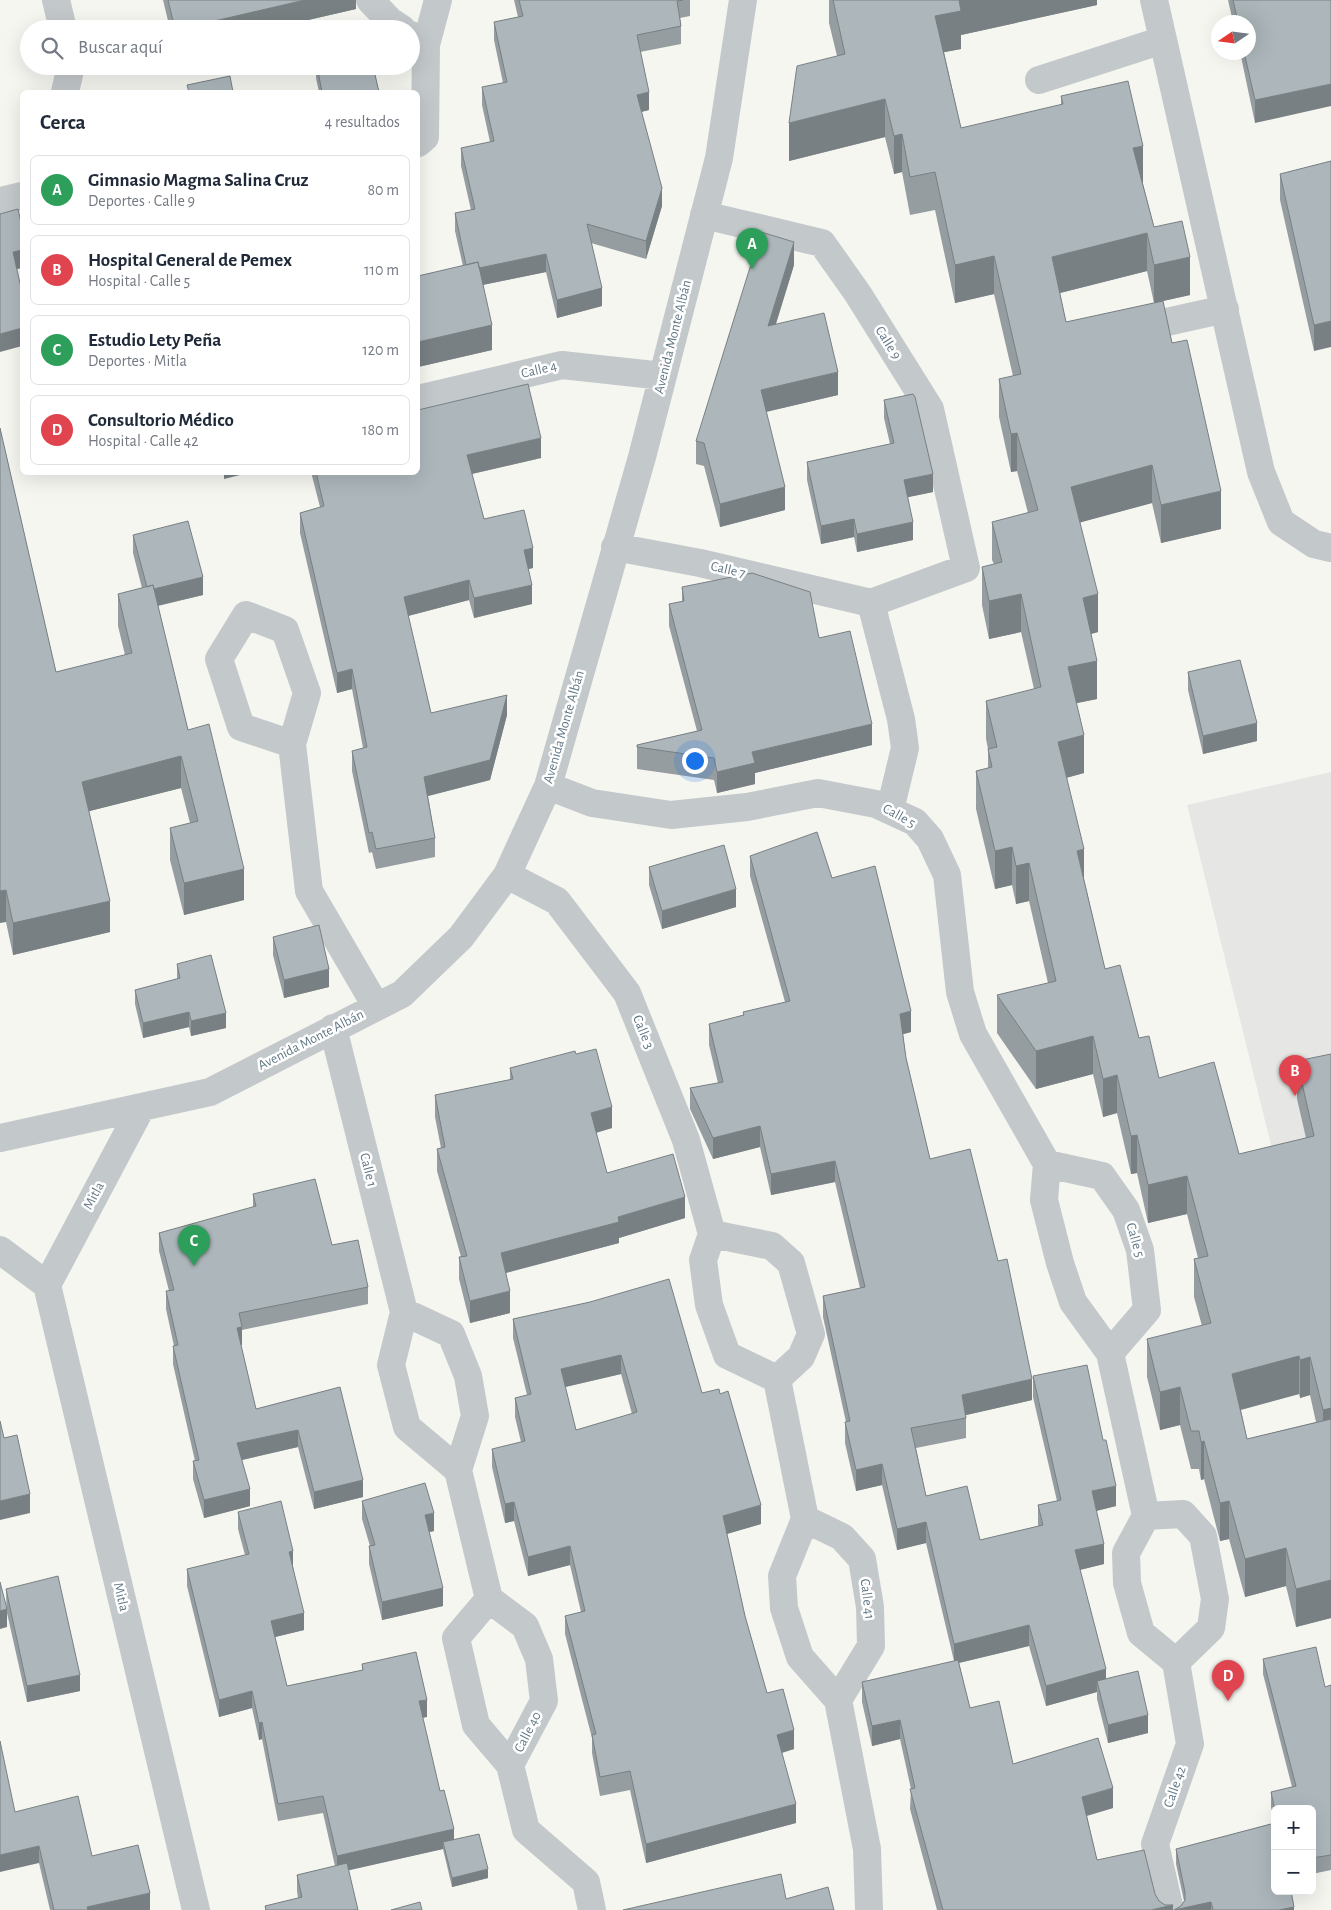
<!DOCTYPE html>
<html lang="es">
<meta charset="utf-8">
<style>
:root{--surface:#fff;--page:#f6f6f7;--text:#1f2937;--muted:#747a83;--line:#e0e1e3;--accent:#f43613}
body{margin:0;font-family:"Alegreya Sans",sans-serif;background:var(--page);color:var(--text)}
.controls{position:absolute;right:15px;bottom:15px;display:grid;overflow:hidden;border-radius:8px;box-shadow:0 5px 20px #0002}
.controls button{width:45px;height:45px;display:grid;place-items:center;padding:0;border:0;border-bottom:1px solid var(--line);background:var(--surface);color:var(--text);font:25px sans-serif}
.compass{position:absolute;left:1211px;top:15px;width:45px;height:45px;border-radius:50%;background:var(--surface);box-shadow:0 5px 20px #0002;rotate:257deg}
.you{position:absolute;left:694px;top:760px;width:18px;height:18px;margin:-12px;border:4px solid #fff;border-radius:50%;background:#1a73e8;box-shadow:0 0 0 8px #1a73e833}
.badge{display:grid;place-items:center;width:32px;height:32px;border-radius:50%;background:var(--accent);color:#fff;font-size:16px;font-weight:700}
.pin{position:absolute;translate:-50% -41px;filter:drop-shadow(0 1px 2px #0008)}
.pin::after{content:'';position:absolute;top:26px;width:18px;height:15px;background:inherit;clip-path:polygon(0 0,100% 0,50% 100%)}
.list{margin:0;padding:0;list-style:none}
h2{display:flex;justify-content:space-between;align-items:center;height:65px;margin:0;padding:0 20px;font-size:21px}
h2 small{font-size:16px;font-weight:400;color:var(--muted)}
.list li{display:grid;grid-template-columns:32px 1fr auto;gap:15px;align-items:center;box-sizing:border-box;height:70px;margin:0 10px 10px;padding:0 10px;border:1px solid var(--line);border-radius:8px}
.list b{display:block;font-size:19px;white-space:nowrap}
.list p{margin:0;font-size:16px;white-space:nowrap;color:var(--muted)}
.list em{font-size:16px;font-style:normal;color:var(--muted)}
.icon{flex:none;width:28px;height:28px;fill:none;stroke:currentColor;stroke-width:2;stroke-linecap:round;stroke-linejoin:round}
.map{position:relative;flex:none;width:1331px;height:1910px;overflow:hidden}
.search{position:absolute;background:var(--surface);box-shadow:0 5px 20px #0002;left:20px;top:20px;width:400px;height:55px;display:flex;align-items:center;gap:12px;box-sizing:border-box;padding:0 18px;border-radius:28px;color:var(--muted);font-size:19px}
.panel{position:absolute;background:var(--surface);box-shadow:0 5px 20px #0002;left:20px;top:90px;width:400px;height:385px;border-radius:8px}
.map>svg:first-child{display:block}
.built{fill:#e6e7e5}
.lines{fill:none;stroke-linecap:round;stroke-linejoin:round}
.street{stroke:#c3c8cb;stroke-width:28}
.wall{fill:#959da1;fill-rule:evenodd}
.shaded-wall{fill:#798083}
.building{fill:#adb7bb;stroke:#798083;fill-rule:evenodd}
.labels{text-anchor:middle;dominant-baseline:central;stroke-width:5;stroke-linejoin:round;paint-order:stroke}
.street-label{font-size:14px;fill:#627886;stroke:#fff}
</style>
<div class="map">
<svg width="1331" height="1910" viewBox="0 0 1331 1910">
<rect width="100%" height="100%" fill="#f6f6f1"/>
<path class="built" d="M1331,772V1388L1187,805Z"/>
<g class="lines">
<path class="street" d="M56,0L63,29
M370,0L390,21L402,29
M1154,0L1261,472L1281,522L1314,544L1331,548
M411,35L426,45L425,137L418,143
M426,45L438,0
M1039,80L1163,40
M65,92L71,66
M0,201L22,196
M1131,330L1225,309
M418,399L562,365L663,376
M615,547L700,563L871,603L966,568L930,409L858,294L822,243L704,215
M871,603L901,719L905,748L890,810
M292,744L307,693L285,630L246,615L219,659L241,727L292,744L309,891L376,1006
M548,786L592,803L671,815L747,807L818,793L876,804L915,822L930,839L947,875L960,992L973,1034L1047,1164L1044,1200L1060,1263L1073,1302L1110,1353L1146,1516L1126,1553L1127,1583L1141,1633L1176,1662L1190,1744L1155,1844L1170,1910
M507,875L557,901L627,993L686,1140L712,1234L703,1260L709,1305L727,1355L777,1379
M333,1028L404,1312L391,1365L407,1427L458,1470L489,1599L456,1638L476,1725L510,1765L526,1830L586,1882L592,1910
M0,1138L210,1092L402,994L461,937L507,875L548,786L642,457L719,158L743,0
M1047,1164L1102,1176L1126,1210L1140,1250L1147,1310L1110,1353
M712,1234L772,1246L791,1263L811,1334L801,1357L777,1379
M0,1250L47,1285L196,1910
M47,1285L141,1108
M404,1312L451,1334L468,1376L475,1416L458,1470
M777,1379L805,1519L782,1576L784,1608L800,1657L838,1700L867,1849L869,1910
M1146,1516L1183,1514L1203,1536L1215,1599L1211,1628L1176,1662
M805,1519L842,1537L862,1559L870,1607L871,1646L838,1700
M489,1599L525,1626L539,1659L544,1701L510,1765"/>
</g>
<path class="wall" d="M163,0H356V9L269,29H170Z
M514,0H690V16L680,18L681,26V44L640,52L649,110L641,112L662,206L646,259L591,243L602,306L557,318L546,272L483,285L492,350L418,367V276L463,266L455,231V213L471,210L461,166V148L490,142L482,105V87L503,83L494,40V22L518,17Z
M829,0H1097V5L961,35V49L944,52L961,128L1061,105V96L1143,184L1154,227L1190,295L1163,301L1172,343L1221,529L1161,543L1152,503L1080,522L1098,632L1091,634L1097,699L1076,703L1084,773L1066,778L1084,879L1105,969L1159,1078L1239,1154L1306,1138L1297,1099V1061L1331,1054V1618L1296,1627L1286,1586L1245,1597L1229,1539L1220,1541L1204,1479L1201,1480L1199,1469H1191L1180,1425L1160,1430L1147,1377V1339L1202,1326L1194,1297V1259L1198,1258L1187,1214L1148,1223L1137,1173L1131,1174L1117,1113L1103,1117L1093,1074L1036,1089L997,1033V995L1048,983L1029,901L1016,904L1012,885L995,889L976,809V771L988,768V749L986,739V701L1034,689L1021,632L989,639L982,605V567L994,564L992,560V522L1028,513L1017,471L1011,472L999,417V379L1013,376L994,294L955,303L935,210L910,215L902,172L894,174L885,137L789,161L837,56L829,23ZM1147,271L1154,303L1066,322L1060,293ZM1299,1394L1300,1398L1310,1395L1316,1422L1247,1439L1241,1410Z
M1228,0H1331L1255,123L1240,52H1248V22H1233Z
M316,66H373L379,92H319L316,78Z
M1331,161L1314,351L1280,200V174Z
M794,265L776,324L838,395L766,412L785,510L720,527L704,466L696,464V441Z
M884,400L933,492L908,497L913,540L857,552L854,537L821,544L807,480V462L890,444L884,418Z
M0,428L56,672L125,655L118,626V594L142,588L133,553V535L203,595L158,606L188,730L244,900L184,915L170,860V828L190,823L181,788L89,811L110,932L13,955L6,922Z
M541,458L472,474L484,519L533,568L528,569L532,604L474,618L469,600L408,616L431,713L507,715L490,780L428,796L435,838V857L376,869L372,852L369,853L352,771V751L363,748L352,689L337,693L300,533V513L320,507L311,472H418Z
M682,587L819,638L872,745L755,773V784L717,793L714,780L637,769V745L697,731L669,626V604L682,602Z
M1188,672L1257,741L1203,754L1188,690Z
M750,856L832,878L911,1032L903,1034L906,1058L930,1159L1032,1400L966,1415V1438L916,1448L926,1496L980,1540L1038,1526V1505L1057,1501L1033,1397V1376L1116,1506L1096,1511L1104,1564L1080,1570L1106,1679L1148,1733L1108,1743L1097,1699V1692L1046,1706L1029,1646L959,1663L970,1708L1013,1764L1113,1808L1087,1816L1097,1860L1155,1894L1159,1901L1173,1910H937L910,1809L911,1789L900,1739L872,1746L862,1702V1682L954,1661L926,1543L897,1550L882,1485L856,1491L845,1443V1422H846L823,1317V1296L860,1288L835,1182L771,1195L760,1147L713,1159L690,1109V1088L718,1083L709,1045V1024L743,1015V1012L785,1002L750,876Z
M649,867L736,907L662,929L649,885Z
M273,937L329,987L284,998L273,955Z
M177,964L226,1028L191,1036L189,1027L143,1038L135,1004V990L177,979Z
M576,1054L612,1128L596,1133L607,1173L685,1218L619,1238V1243L506,1273L510,1313L470,1323L459,1279V1257H461L437,1171V1149L441,1148L435,1117V1095L510,1080V1068Z
M253,1194L332,1245L368,1287V1304L242,1330V1345H241L256,1409L340,1387L363,1497L314,1509L298,1447L242,1460L250,1506L204,1518L193,1479V1461H195L173,1364V1346H174L166,1309V1291H169L159,1251V1233L253,1207Z
M590,1302L702,1393L761,1524L727,1534L745,1616L767,1693L794,1749L782,1753L796,1823L646,1863L630,1790L600,1796L592,1753V1738L565,1634V1616L581,1612L570,1565L528,1576L514,1521L505,1523L492,1467V1449L521,1442L515,1417V1398L527,1395L513,1338V1319ZM621,1374L632,1414L576,1430L565,1387Z
M362,1501L434,1531L429,1532L443,1606L382,1620L369,1564V1546H370L362,1519Z
M238,1512L293,1566L304,1630L275,1637L287,1686L362,1670V1664L427,1717L422,1718L440,1791L454,1840L488,1878L452,1887L443,1849L348,1870L358,1910H265V1906L298,1898L297,1891V1875L335,1866L323,1813L278,1821L262,1739L259,1740L252,1708L219,1717L187,1586V1569L245,1555L238,1529Z
M6,1589L80,1691L27,1702L7,1613V1627Z
M1263,1659L1325,1687L1331,1685V1870L1312,1874V1809H1275V1891L1294,1910H1174L1181,1906L1184,1901L1176,1864V1849L1274,1823L1271,1807V1792L1292,1787L1263,1674Z
M15,1812L92,1856L150,1910H50L39,1863Z"/>
<path class="shaded-wall" d="M305,0H356V9L269,29H180Z
M958,0H1097V5L961,35V49L935,54V16Z
M1331,84V106L1255,123V100Z
M649,92V110L637,113V95Z
M885,99V137L789,161V123Z
M902,134V172L894,174V136Z
M1143,146V184L1133,186V148Z
M662,188V206L646,259V241Z
M1147,233V271L1052,295V257Z
M794,242V265L768,349V326Z
M22,250V268L13,270V252Z
M546,254V272L467,288V271Z
M994,256V294L955,303V265Z
M1190,257V295L1154,303V265Z
M602,288V306L557,318V300Z
M1331,321V347L1314,351V325Z
M492,325V350L418,367V342Z
M22,328V346L0,352V334Z
M838,372V395L761,413V390Z
M1017,433V471L1011,472V434Z
M541,438V458L467,475V455Z
M1152,465V503L1071,525V487Z
M224,472H252L224,479Z
M933,474V492L904,498V480Z
M785,487V510L720,527V504Z
M1221,491V529L1161,543V505Z
M854,519V537L821,544V526Z
M913,522V540L857,552V534Z
M533,548V568L524,570V550Z
M203,577V595L147,608V590Z
M469,580V600L404,617V597Z
M532,585V604L474,618V598Z
M1021,594V632L989,639V601Z
M1098,594V632L1083,636V598Z
M1097,661V699L1068,705V667Z
M352,669V689L337,693V673Z
M507,695V715L490,780L424,797V777Z
M1257,723V741L1203,754V736Z
M872,724V745L755,773V784L717,793V772L752,752Z
M1084,735V773L1058,780V742Z
M181,756V788L82,813V782Z
M1012,847V885L995,889V851Z
M1084,849V887L1077,851Z
M1029,863V901L1016,904V866Z
M244,869V900L184,915V883Z
M736,889V907L662,929V911Z
M6,890V922L0,923V891Z
M110,901V932L13,955V923Z
M329,969V987L284,998V980Z
M911,1011V1032L900,1035V1014Z
M189,1012V1027L143,1038V1023Z
M226,1013V1028L191,1036V1021Z
M1093,1036V1074L1036,1089V1051Z
M1117,1075V1113L1103,1117V1079Z
M612,1107V1128L591,1134V1113Z
M760,1126V1147L713,1159V1138Z
M1137,1135V1173L1131,1174V1136Z
M835,1161V1182L771,1195V1174Z
M1187,1176V1214L1148,1223V1185Z
M685,1197V1218L619,1238V1243L501,1274V1253Z
M510,1291V1313L470,1323V1301Z
M242,1327V1345L237,1346V1328Z
M621,1355V1374L561,1388V1369Z
M1299,1356V1394L1232,1412V1374Z
M1310,1357V1395L1300,1398V1360Z
M1032,1379V1400L962,1416V1395Z
M1180,1387V1425L1160,1430V1392Z
M1331,1408V1446L1323,1448V1410Z
M298,1430V1447L237,1461V1443Z
M1204,1441V1479L1201,1480V1442Z
M882,1464V1485L856,1491V1470Z
M363,1480V1497L314,1509V1492Z
M1116,1486V1506L1092,1512V1491Z
M250,1489V1506L204,1518V1500Z
M30,1494V1513L0,1520V1501Z
M1229,1501V1539L1220,1541V1503Z
M514,1502V1521L505,1523V1504Z
M761,1505V1524L723,1535V1516Z
M434,1513V1531L425,1533V1515Z
M926,1522V1543L897,1550V1529Z
M1104,1544V1564L1075,1571V1550Z
M570,1546V1565L528,1576V1557Z
M1286,1548V1586L1245,1597V1559Z
M293,1551V1568L289,1552Z
M1331,1580V1618L1296,1627V1589Z
M443,1588V1606L382,1620V1602Z
M7,1609V1627L0,1629V1611Z
M304,1613V1630L271,1638V1621Z
M1029,1625V1646L954,1664V1644Z
M1106,1669V1690L1097,1681V1692L1046,1706V1686Z
M80,1675V1691L27,1702V1686Z
M252,1691V1708L219,1717V1700Z
M427,1700V1717L419,1718V1701Z
M1148,1715V1733L1108,1743V1725Z
M900,1720V1739L872,1746V1726Z
M262,1722V1739L259,1740V1723Z
M794,1730V1749L777,1754V1735Z
M1113,1788V1808L1082,1817V1797Z
M796,1804V1823L646,1863V1844Z
M454,1829V1846L443,1842V1849L337,1873V1856Z
M39,1846V1863L0,1872V1855Z
M488,1869V1878L452,1887V1878Z
M150,1893V1910H87V1907Z
M1211,1902V1910H1174Z
M1173,1905V1910H1151Z
M1294,1907V1910H1279Z"/>
<path class="building" d="M168,0H305L180,29H175Z
M519,0H683L677,1L681,26L637,35L649,92L637,95L662,188L646,241L587,224L602,288L557,300L546,254L479,268L478,262L466,265L455,213L475,209L461,148L494,141L482,87L507,82L494,22L523,16Z
M833,0H959L961,11L935,16L961,128L1063,104L1061,96L1128,81L1143,146L1133,148L1154,227L1182,221L1190,257L1154,265L1147,233L1052,257L1066,322L1163,301L1172,343L1187,340L1221,491L1161,505L1152,465L1071,487L1098,594L1083,598L1097,661L1068,667L1084,735L1058,742L1084,849L1077,851L1105,969L1120,965L1139,1038L1149,1036L1159,1078L1214,1062L1239,1154L1314,1136L1297,1061L1331,1054V1408L1323,1410L1310,1357L1300,1360L1299,1356L1232,1374L1247,1439L1331,1419V1580L1296,1589L1286,1548L1245,1559L1229,1501L1220,1503L1204,1441L1201,1442L1199,1431H1191L1180,1387L1160,1392L1147,1339L1211,1323L1194,1259L1208,1256L1187,1176L1148,1185L1137,1135L1131,1136L1117,1075L1103,1079L1093,1036L1036,1051L997,995L1056,981L1029,863L1016,866L1012,847L995,851L976,771L992,767L988,749L997,747L986,701L1041,687L1021,594L989,601L982,567L1002,562L992,522L1038,510L1017,433L1011,434L999,379L1021,374L994,256L955,265L935,172L910,177L902,134L894,136L885,99L789,123L797,66L845,54Z
M1233,0H1331V84L1255,100L1244,52H1248V22H1238Z
M317,66H373L379,92H322Z
M230,76L233,92H189L187,85Z
M1331,161V321L1314,325L1280,174Z
M18,209L22,227V250L13,252L22,292V328L0,334V214Z
M761,232L794,242L768,326L824,313L838,372L761,390L785,487L720,504L704,443L696,441Z
M478,262L492,325L418,342V276Z
M528,384L541,438L467,455L484,519L524,510L533,548L524,550L532,585L474,598L469,580L404,597L431,713L507,695L490,760L424,777L435,838L376,849L372,832L369,833L352,751L367,747L352,669L337,673L300,513L324,506L316,472H418V410Z
M913,394L915,397L933,474L904,480L913,522L857,534L854,519L821,526L807,462L894,443L884,400Z
M0,428L56,672L132,653L118,594L153,585L188,730L209,724L244,869L184,883L170,828L198,821L181,756L82,782L110,901L13,923L6,890L0,891Z
M188,521L203,577L154,589L153,585L147,587L133,535Z
M752,573L810,592L819,638L850,631L872,724L752,752L755,763L717,772L714,758L637,747V745L702,730L669,604L684,601L682,587Z
M1240,660L1257,723L1203,736L1188,672Z
M817,832L832,878L875,866L911,1011L900,1014L906,1058L930,1159L970,1149L998,1261L1007,1259L1032,1379L962,1395L966,1418L911,1428L926,1496L967,1486L980,1540L1043,1525L1038,1505L1061,1500L1033,1376L1087,1365L1103,1440H1106L1116,1486L1092,1491L1104,1544L1075,1550L1106,1669L1046,1686L1029,1625L954,1644L926,1522L897,1529L882,1464L856,1470L845,1422L850,1421L823,1296L865,1287L835,1161L771,1174L760,1126L713,1138L690,1088L723,1082L709,1024L744,1015L743,1012L790,1001L750,856Z
M724,845L736,889L662,911L649,867Z
M319,925L329,969L284,980L273,937Z
M211,955L226,1013L191,1021L189,1012L143,1023L135,990L180,978L177,964Z
M596,1049L612,1107L591,1113L607,1173L673,1154L685,1197L618,1217L619,1222L501,1253L510,1291L470,1301L459,1257L467,1256L437,1149L445,1147L435,1095L513,1079L510,1068L575,1051L576,1054Z
M315,1179L332,1245L358,1240L368,1287L239,1313L242,1327L237,1328L256,1409L340,1387L363,1480L314,1492L298,1430L237,1443L250,1489L204,1500L193,1461L199,1460L173,1346L178,1345L166,1291L174,1290L159,1233L256,1206L253,1194Z
M669,1279L702,1393L719,1389L720,1394L728,1391L761,1505L723,1516L745,1616L767,1693L783,1689L794,1730L777,1735L796,1804L646,1844L630,1771L600,1777L592,1735L596,1734L565,1616L585,1611L570,1546L528,1557L514,1502L505,1504L492,1449L525,1441L515,1398L531,1394L513,1319L590,1302ZM621,1355L637,1412L576,1430L561,1369Z
M0,1421L4,1438L17,1435L30,1494L0,1501Z
M425,1483L434,1513L425,1515L443,1588L382,1602L369,1546L375,1545L362,1501Z
M281,1501L293,1551L289,1552L304,1613L271,1621L287,1686L363,1670L362,1664L416,1652L427,1700L419,1701L440,1791L444,1790L454,1829L337,1856L323,1796L278,1804L262,1722L259,1723L252,1691L219,1700L187,1569L249,1554L238,1512Z
M58,1576L80,1675L27,1686L6,1589Z
M0,1582L7,1609L0,1611Z
M1316,1647L1325,1687L1331,1685V1855L1312,1858V1809H1275V1810L1271,1792L1296,1786L1263,1659Z
M958,1660L970,1708L999,1701L1013,1764L1098,1738L1113,1788L1082,1797L1097,1860L1144,1850L1155,1894L1159,1901L1165,1905H1173L1151,1910H943L910,1789L915,1788L900,1720L872,1726L862,1682Z
M1138,1671L1148,1715L1108,1725L1097,1681Z
M0,1741L15,1812L78,1796L92,1856L138,1845L150,1893L87,1907L88,1910H54L39,1846L0,1855Z
M1275,1823V1891H1291L1294,1907L1279,1910H1213L1211,1902L1174,1910L1181,1906L1185,1900V1892L1176,1849Z
M479,1834L488,1869L452,1878L443,1842Z
M347,1863L358,1910H266L265,1906L302,1897L297,1875Z
M781,1874L786,1899L828,1887L834,1910H623Z
M420,1902L422,1910H391Z"/>
<g class="labels">
<g class="street-label">
<text transform="translate(673 337) rotate(-76)">Avenida Monte Albán</text>
<text transform="translate(888 343) rotate(58)">Calle 9</text>
<text transform="translate(539 370) rotate(-13)">Calle 4</text>
<text transform="translate(728 570) rotate(13)">Calle 7</text>
<text transform="translate(564 727) rotate(-74)">Avenida Monte Albán</text>
<text transform="translate(899 816) rotate(29)">Calle 5</text>
<text transform="translate(643 1032) rotate(68)">Calle 3</text>
<text transform="translate(311 1040) rotate(-27)">Avenida Monte Albán</text>
<text transform="translate(368 1170) rotate(76)">Calle 1</text>
<text transform="translate(94 1196) rotate(-62)">Mitla</text>
<text transform="translate(1135 1240) rotate(74)">Calle 5</text>
<text transform="translate(121 1597) rotate(77)">Mitla</text>
<text transform="translate(867 1599) rotate(83)">Calle 41</text>
<text transform="translate(528 1732) rotate(-63)">Calle 40</text>
<text transform="translate(1175 1787) rotate(-71)">Calle 42</text>
</g>
</g>
</svg>
<div class="controls">
<button>+</button>
<button>−</button>
</div>
<svg class="compass" viewBox="-18 -18 36 36"><path d="M0-13l5 13h-10z" fill="#e53935"/><path d="M0 13l5-13h-10z" fill="#747a83"/></svg>
<div class="you"></div>
<div class="pin badge" style="left:752px;top:269px;background:#2e9e5b">A</div>
<div class="pin badge" style="left:1295px;top:1096px;background:#e0444e">B</div>
<div class="pin badge" style="left:194px;top:1266px;background:#2e9e5b">C</div>
<div class="pin badge" style="left:1228px;top:1701px;background:#e0444e">D</div>
<div class="search"><svg class="icon" aria-label="search" viewBox="0 0 24 24"><circle cx="10" cy="10" r="6"/><path d="M15 15l6 6"/></svg>Buscar aquí</div>
<section class="panel">
<h2>Cerca<small>4 resultados</small></h2>
<ul class="list">
<li><span class="badge" style="background:#2e9e5b">A</span><div><b>Gimnasio Magma Salina Cruz</b><p>Deportes · Calle 9</p></div><em>80 m</em></li>
<li><span class="badge" style="background:#e0444e">B</span><div><b>Hospital General de Pemex</b><p>Hospital · Calle 5</p></div><em>110 m</em></li>
<li><span class="badge" style="background:#2e9e5b">C</span><div><b>Estudio Lety Peña</b><p>Deportes · Mitla</p></div><em>120 m</em></li>
<li><span class="badge" style="background:#e0444e">D</span><div><b>Consultorio Médico</b><p>Hospital · Calle 42</p></div><em>180 m</em></li>
</ul>
</section>
</div>
